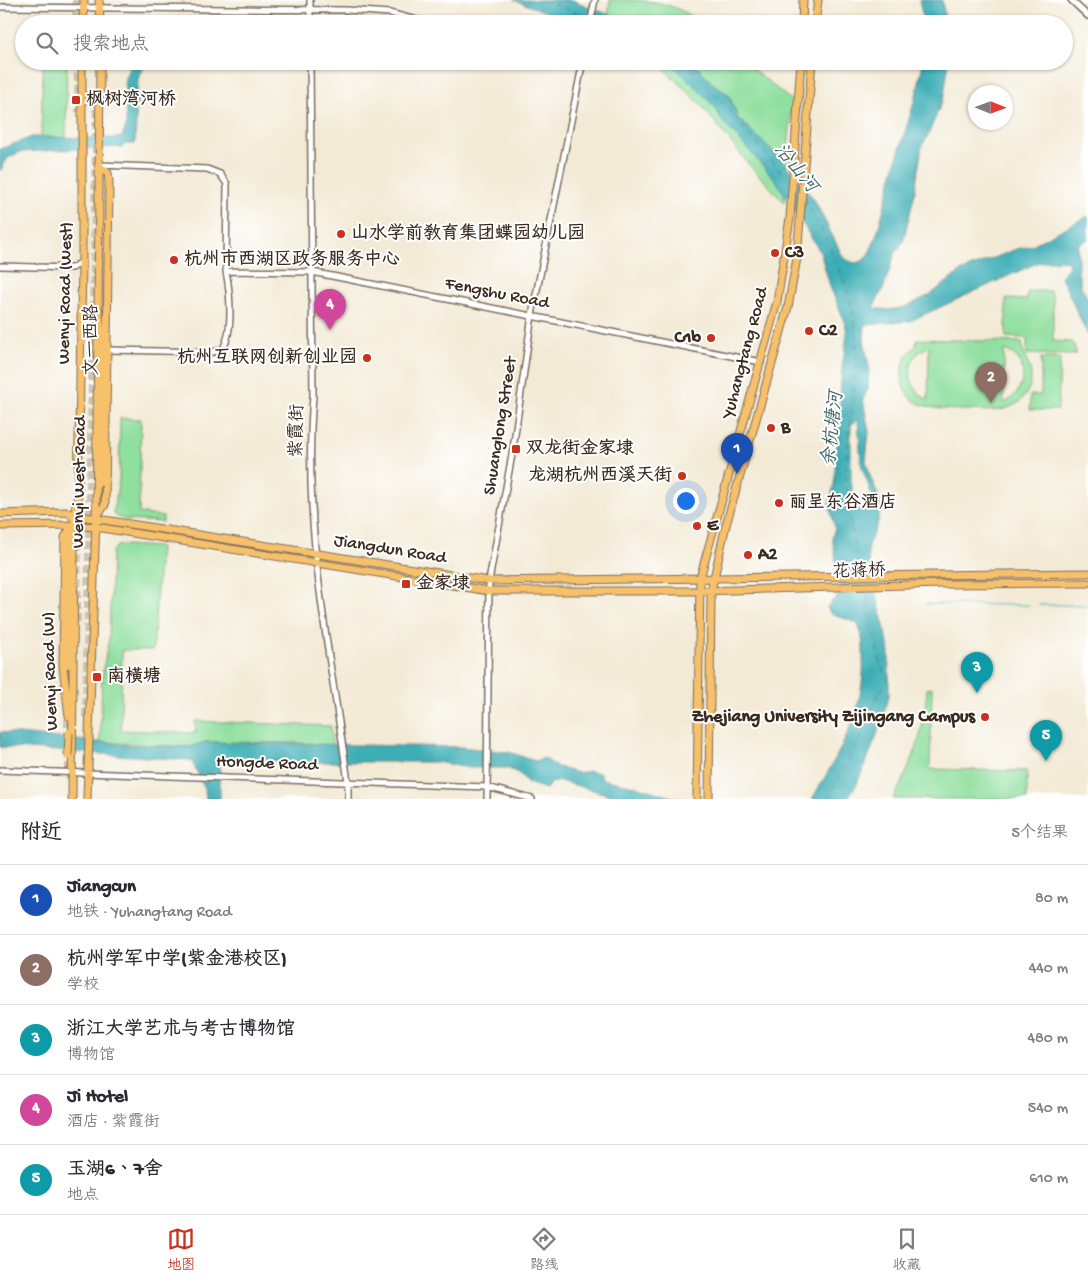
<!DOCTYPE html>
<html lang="zh">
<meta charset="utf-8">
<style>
:root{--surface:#fff;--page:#f7f7f7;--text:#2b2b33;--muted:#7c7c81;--line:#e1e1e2;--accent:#c8321e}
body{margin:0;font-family:"Gochi Hand","LXGW WenKai TC",sans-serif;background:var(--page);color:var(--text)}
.compass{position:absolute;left:968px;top:85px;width:45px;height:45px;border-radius:50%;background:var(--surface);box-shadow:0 1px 4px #0004;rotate:91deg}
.you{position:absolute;left:685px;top:500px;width:18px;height:18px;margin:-12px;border:4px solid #fff;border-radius:50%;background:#1a73e8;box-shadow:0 0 0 8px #1a73e833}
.badge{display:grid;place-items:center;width:32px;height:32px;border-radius:50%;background:var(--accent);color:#fff;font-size:16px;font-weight:700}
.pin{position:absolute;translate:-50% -41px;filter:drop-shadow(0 1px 2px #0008)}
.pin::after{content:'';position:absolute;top:26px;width:18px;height:15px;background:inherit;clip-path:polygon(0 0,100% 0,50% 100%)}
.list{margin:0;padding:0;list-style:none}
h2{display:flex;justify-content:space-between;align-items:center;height:65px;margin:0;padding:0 20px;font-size:21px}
h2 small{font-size:16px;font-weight:400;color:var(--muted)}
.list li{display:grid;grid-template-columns:32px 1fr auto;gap:15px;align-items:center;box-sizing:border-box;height:70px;padding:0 20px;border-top:1px solid var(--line)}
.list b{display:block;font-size:19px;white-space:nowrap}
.list p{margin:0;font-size:16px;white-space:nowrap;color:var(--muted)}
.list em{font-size:16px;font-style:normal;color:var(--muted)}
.icon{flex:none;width:28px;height:28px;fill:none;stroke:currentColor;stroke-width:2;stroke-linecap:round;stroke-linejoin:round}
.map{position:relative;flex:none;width:1088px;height:799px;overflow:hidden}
.search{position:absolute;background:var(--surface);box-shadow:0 1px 4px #0004;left:15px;right:15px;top:15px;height:55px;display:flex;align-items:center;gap:12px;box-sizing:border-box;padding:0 18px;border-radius:28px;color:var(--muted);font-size:19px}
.sheet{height:415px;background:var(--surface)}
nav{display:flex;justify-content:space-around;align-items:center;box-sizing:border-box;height:70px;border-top:1px solid var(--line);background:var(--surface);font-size:14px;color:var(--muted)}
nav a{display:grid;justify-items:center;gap:2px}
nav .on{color:var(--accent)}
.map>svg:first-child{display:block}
.green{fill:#8fdf9e;stroke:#65845e;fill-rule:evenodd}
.water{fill:#3daeb6;stroke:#3c6c6a;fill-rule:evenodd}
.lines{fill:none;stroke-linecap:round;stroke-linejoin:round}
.stream{stroke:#3daeb6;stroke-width:1}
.ferry{stroke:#3c6562;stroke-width:1;stroke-dasharray:6 5;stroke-linecap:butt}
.highway-tunnel{stroke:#cec4b0;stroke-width:8;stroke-dasharray:8 4;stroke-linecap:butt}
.minor-casing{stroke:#7b6d5e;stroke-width:8}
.major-casing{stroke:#7b6d5e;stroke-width:9}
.highway-casing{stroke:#7b6d5e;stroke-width:10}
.minor{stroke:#fff;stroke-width:5}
.major{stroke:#f7c06b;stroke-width:7}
.highway{stroke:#f7c06b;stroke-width:8}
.major-bridge-casing{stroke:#7b6d5e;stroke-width:9;stroke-linecap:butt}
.major-bridge{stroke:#f7c06b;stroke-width:7}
.poi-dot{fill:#c8321e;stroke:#fff;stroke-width:2}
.labels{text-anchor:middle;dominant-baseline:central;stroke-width:4;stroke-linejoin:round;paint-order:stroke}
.poi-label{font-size:18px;font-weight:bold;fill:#3b2a1e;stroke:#fff;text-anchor:start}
.street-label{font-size:18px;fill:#3b2a1e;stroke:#fff}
.water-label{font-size:19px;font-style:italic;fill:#3c6562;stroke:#fff}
</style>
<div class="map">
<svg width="1088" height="799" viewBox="0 0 1088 799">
<rect width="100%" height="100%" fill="#fff"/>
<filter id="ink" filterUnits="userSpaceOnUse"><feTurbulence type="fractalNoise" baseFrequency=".02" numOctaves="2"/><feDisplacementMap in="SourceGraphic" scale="10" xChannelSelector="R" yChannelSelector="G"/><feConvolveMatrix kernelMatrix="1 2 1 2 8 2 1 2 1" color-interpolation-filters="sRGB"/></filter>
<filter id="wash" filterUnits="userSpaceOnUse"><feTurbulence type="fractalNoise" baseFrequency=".0096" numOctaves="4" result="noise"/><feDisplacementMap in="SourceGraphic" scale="20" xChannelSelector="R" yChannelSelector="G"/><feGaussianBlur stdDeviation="1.12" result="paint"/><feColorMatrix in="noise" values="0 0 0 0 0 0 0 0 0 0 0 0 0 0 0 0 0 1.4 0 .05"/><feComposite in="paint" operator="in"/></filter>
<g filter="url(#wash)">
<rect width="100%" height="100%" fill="#f3ead5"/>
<path class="green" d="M610,0C651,0 670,0 703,24H607Z
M43,61H67L66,138L41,136Z
M654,61H743L792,101L784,202L751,167L701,105L658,63Z
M1028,291H1050L1053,297V341L1072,342L1075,348V355L1027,354V338L1006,337V299L1027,300Z
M916,339L1022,342C1022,357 1035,368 1030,385C1021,415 989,411 964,410C938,409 899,410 902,372C903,361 907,353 916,346ZM929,347L928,400C906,389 903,355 929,347ZM1004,350C1032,358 1026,393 1004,403Z
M1041,358H1060L1058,410H1030V395H1041Z
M120,418L141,419L139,513L163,517V522L126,520L115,516L113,512L119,480Z
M124,545L160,547L153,650H122L121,730L196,733L195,721L331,726L332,746L310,743L205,742L189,747L100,742L102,676L109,638L112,552L117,546Z
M932,688L930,769L1027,771V799H893C915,758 923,736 927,689Z"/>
<path class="water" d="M514,0H572L633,24H578Z
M919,0H942L946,24H924Z
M131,61H147L138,79L135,144H124L123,147L20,152L8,158L0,171V149L32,137L115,138L122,137L126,126L125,79Z
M669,61H693L711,82L729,95L738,118L780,158L814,199L842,255C847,261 854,265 862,261C870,256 876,236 879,227C885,205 890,183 896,161C906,128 918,95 923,61H949L944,96L929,133L922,146L914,197L903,242L895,253L884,287L873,308L889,310L905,307L930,295L960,272L1016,249L1030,246L1088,216V239L1078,245V271L1081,286L1088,299V336L1061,277L1069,266L1067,260L1039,262L910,321L865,325L864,340L869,366L868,389L863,399L869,432L866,460L870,476L881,502L878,522L868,546V558L889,647V696L876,738L857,784L847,799H812C838,755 866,710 863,657C863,645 863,634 857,623L830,613L827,607L836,597L842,594L832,537L835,528L829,505L834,484L842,368L847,335L845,322L831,289L820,252L775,179L722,121L715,107ZM858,419L861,464L872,496L863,510L855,508L851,480V425Z
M0,732L127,745L189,747L205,742L461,747L509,752L535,761L545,758L555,766L578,773L589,771L600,773L602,779L636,786L678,799H625L560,781L551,783L546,789L528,783L520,774L507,768H469L437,762H287L240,757L227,759L220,767V799H206L205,789L192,762L188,760L0,747Z"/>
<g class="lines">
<path class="stream" d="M925,604L1029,605
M1039,605H1088"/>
<path class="ferry" d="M543,0L588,17
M592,19L605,24
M683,61L710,88L789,181
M805,199C824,234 844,273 853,312C863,357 850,407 847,452C844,495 851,532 861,573
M828,799L865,729L876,698L889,679L881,666L865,589"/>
</g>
</g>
<g filter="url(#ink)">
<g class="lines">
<path class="highway-tunnel" d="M76,0V24
M77,61L79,112
M100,515L102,482
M77,622L78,501
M68,689V664
M86,717L97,91
M68,739V711
M68,751L70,779"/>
<defs>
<path id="minor" d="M310,0V24
M1071,0L1088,16
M0,7L347,10L389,13L432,24
M590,24L595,0
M310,61L313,396C302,526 330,654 348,782V799
M560,61L581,67
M99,165L207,169L220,174L227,184L226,271L312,272L761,362
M0,266L72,268L82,262
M107,350L213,352L222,350C234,333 230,292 226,271
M0,770L487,787L532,799
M487,799L489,581L513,449L532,315L583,61"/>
<path id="major" d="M99,0L100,24
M83,24L84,0
M802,24L803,0
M815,24L818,0
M98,316L100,61
M0,514L66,512L73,515L489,581L1088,573
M96,517L105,505L109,182L108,173L98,165
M73,518L78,496L82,262V61
M0,526L73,525L96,527L489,591H699L942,584L1088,583
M69,716L63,666L65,537L73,525
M72,799L74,543
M87,799L96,517L98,329
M697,799L700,578L777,302L790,218L801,61
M709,799L711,591L726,525L788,307L797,258L812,61"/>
<path id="highway" d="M98,310L102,345V482
M68,664L69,574L73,525"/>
</defs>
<use href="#minor" class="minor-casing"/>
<use href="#major" class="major-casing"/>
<use href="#highway" class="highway-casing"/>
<use href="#minor" class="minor"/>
<use href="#major" class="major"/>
<use href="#highway" class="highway"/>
<defs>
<path id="major-bridge" d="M68,756L69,733"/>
</defs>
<use href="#major-bridge" class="major-bridge-casing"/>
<use href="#major-bridge" class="major-bridge"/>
</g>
</g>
<g class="poi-dot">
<rect x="71" y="95" width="10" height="10" rx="2.5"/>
<circle cx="341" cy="234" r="5"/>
<circle cx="775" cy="253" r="5"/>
<circle cx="174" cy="260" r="5"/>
<circle cx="809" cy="331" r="5"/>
<circle cx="711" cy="338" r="5"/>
<circle cx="367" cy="358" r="5"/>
<circle cx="771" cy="428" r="5"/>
<rect x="511" y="444" width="10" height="10" rx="2.5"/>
<circle cx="682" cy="476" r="5"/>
<circle cx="779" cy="503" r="5"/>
<circle cx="697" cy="526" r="5"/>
<circle cx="748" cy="555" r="5"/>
<rect x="401" y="579" width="10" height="10" rx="2.5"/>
<rect x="92" y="672" width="10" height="10" rx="2.5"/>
<circle cx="985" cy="717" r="5"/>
</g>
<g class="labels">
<g class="poi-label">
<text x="86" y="100">枫树湾河桥</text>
<text x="351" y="234">山水学前教育集团蝶园幼儿园</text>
<text x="785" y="253">C3</text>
<text x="184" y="260">杭州市西湖区政务服务中心</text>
<text x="819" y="331">C2</text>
<text x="701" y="338" text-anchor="end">C1b</text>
<text x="357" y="358" text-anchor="end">杭州互联网创新创业园</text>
<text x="781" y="428">B</text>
<text x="526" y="449">双龙街金家埭</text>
<text x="672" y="476" text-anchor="end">龙湖杭州西溪天街</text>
<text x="789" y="503">丽呈东谷酒店</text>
<text x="707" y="526">E</text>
<text x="758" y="555">A2</text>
<text x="416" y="584">金家埭</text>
<text x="107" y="677">南横塘</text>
<text x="975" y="717" text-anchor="end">Zhejiang University Zijingang Campus</text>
</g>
<g class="street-label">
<text transform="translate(66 293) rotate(-89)">Wenyi Road (West)</text>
<text transform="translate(497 294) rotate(11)">Fengshu Road</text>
<text transform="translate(92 340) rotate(-90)">文一西路</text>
<text transform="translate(746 353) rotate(-75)">Yuhangtang Road</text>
<text transform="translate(501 426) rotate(-81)">Shuanglong Street</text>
<text transform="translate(298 431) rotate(-89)">紫霞街</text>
<text transform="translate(80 482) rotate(-89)">Wenyi West Road</text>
<text transform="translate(390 550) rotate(9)">Jiangdun Road</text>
<text transform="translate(859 572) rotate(-2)">花蒋桥</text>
<text transform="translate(51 671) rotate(-92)">Wenyi Road (W)</text>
<text transform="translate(267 764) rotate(2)">Hongde Road</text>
</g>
<g class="water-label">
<text transform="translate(795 169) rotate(51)">沿山河</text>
<text transform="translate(834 429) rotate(-84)">余杭塘河</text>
</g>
</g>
</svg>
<svg class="compass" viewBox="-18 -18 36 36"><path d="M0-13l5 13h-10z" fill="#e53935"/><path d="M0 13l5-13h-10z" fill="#7c7c81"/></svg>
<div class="you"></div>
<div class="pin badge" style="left:737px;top:474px;background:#1a4fb4">1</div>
<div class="pin badge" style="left:991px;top:403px;background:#8d6e63">2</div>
<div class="pin badge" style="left:977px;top:693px;background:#0f9aa8">3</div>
<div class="pin badge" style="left:330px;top:330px;background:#d1479c">4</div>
<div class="pin badge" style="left:1046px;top:761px;background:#0f9aa8">5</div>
<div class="search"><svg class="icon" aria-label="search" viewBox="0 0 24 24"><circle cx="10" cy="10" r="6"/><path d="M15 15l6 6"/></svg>搜索地点</div>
</div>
<section class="sheet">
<h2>附近<small>5个结果</small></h2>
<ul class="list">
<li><span class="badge" style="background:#1a4fb4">1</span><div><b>Jiangcun</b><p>地铁 · Yuhangtang Road</p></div><em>80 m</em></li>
<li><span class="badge" style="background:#8d6e63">2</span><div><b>杭州学军中学(紫金港校区)</b><p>学校</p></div><em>440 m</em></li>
<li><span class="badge" style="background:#0f9aa8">3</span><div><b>浙江大学艺术与考古博物馆</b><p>博物馆</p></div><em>480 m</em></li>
<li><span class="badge" style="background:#d1479c">4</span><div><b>Ji Hotel</b><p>酒店 · 紫霞街</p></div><em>540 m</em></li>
<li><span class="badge" style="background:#0f9aa8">5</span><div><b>玉湖6、7舍</b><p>地点</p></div><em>610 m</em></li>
</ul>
</section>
<nav>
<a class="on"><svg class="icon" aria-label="map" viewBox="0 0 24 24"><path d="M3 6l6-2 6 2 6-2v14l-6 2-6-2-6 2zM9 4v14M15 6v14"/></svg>地图</a>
<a><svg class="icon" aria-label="directions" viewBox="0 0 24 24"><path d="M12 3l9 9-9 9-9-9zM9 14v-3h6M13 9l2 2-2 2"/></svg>路线</a>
<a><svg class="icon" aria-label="saved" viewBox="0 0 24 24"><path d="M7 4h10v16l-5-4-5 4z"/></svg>收藏</a>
</nav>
